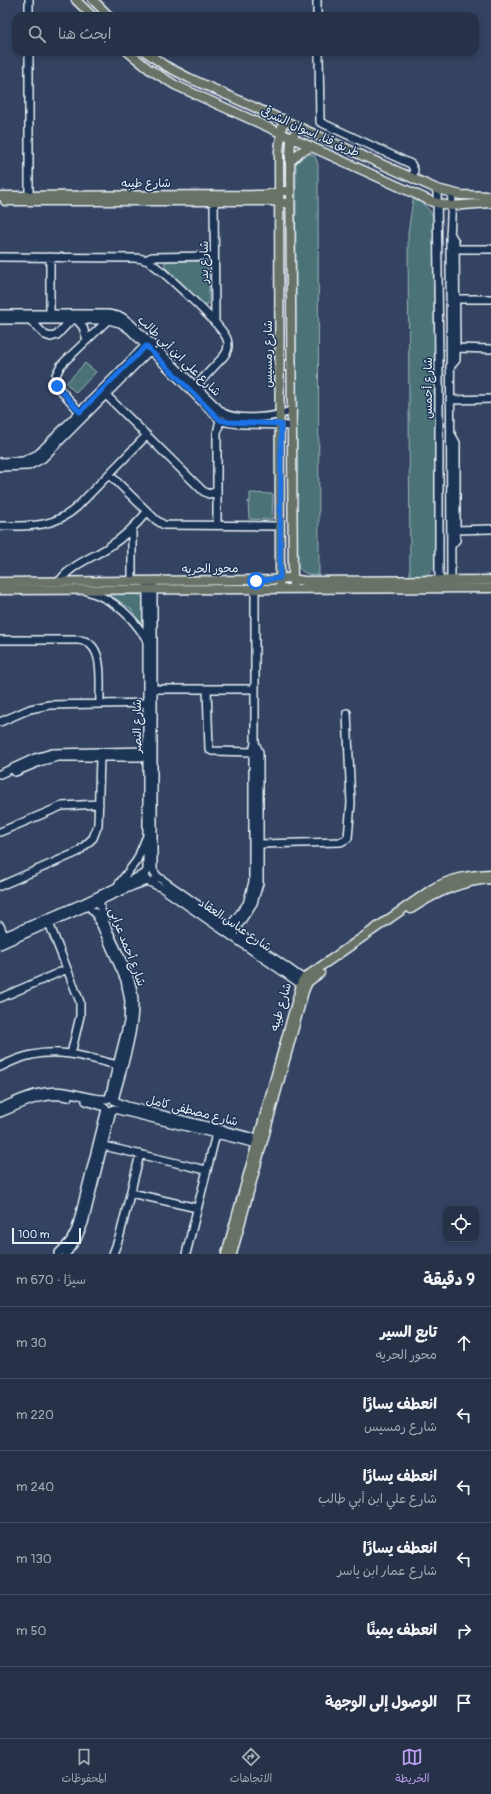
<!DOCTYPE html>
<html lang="ar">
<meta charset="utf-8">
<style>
:root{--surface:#273249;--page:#333e53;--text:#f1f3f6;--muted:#a4aab4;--line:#434d61;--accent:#bca0f2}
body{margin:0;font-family:Pangolin,"Playpen Sans Arabic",sans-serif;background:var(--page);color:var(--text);direction:rtl}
.controls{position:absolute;right:12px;bottom:12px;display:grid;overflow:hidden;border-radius:8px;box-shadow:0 2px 6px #0003}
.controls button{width:36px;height:36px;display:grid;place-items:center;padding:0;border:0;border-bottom:1px solid var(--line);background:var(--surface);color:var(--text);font:20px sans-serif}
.scale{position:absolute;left:12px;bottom:10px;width:69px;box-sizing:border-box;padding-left:4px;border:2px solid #e8f1f8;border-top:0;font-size:11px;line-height:14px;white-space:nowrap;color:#e8f1f8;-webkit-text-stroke:3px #1d3557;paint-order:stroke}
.stop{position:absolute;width:12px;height:12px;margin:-9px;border:3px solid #1a73e8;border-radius:50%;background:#fff}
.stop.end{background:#1a73e8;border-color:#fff;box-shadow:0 1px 4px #0008}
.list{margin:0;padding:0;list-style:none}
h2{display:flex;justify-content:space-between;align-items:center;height:52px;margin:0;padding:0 16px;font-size:17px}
h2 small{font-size:13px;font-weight:400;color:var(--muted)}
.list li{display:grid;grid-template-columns:26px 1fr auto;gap:12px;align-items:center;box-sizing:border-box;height:72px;padding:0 16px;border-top:1px solid var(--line)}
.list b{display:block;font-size:15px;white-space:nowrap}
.list p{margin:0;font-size:13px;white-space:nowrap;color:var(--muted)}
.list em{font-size:13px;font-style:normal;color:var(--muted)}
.icon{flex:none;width:22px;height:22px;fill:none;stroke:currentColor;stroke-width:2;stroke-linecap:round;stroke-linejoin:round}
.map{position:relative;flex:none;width:491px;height:1254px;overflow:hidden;direction:ltr}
.search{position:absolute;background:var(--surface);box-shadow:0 2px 6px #0003;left:12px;right:12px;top:12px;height:44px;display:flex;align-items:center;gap:10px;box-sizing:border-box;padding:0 14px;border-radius:12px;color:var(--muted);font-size:15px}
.sheet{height:484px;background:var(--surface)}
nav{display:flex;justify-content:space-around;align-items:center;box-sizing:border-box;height:56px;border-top:1px solid var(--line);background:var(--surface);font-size:11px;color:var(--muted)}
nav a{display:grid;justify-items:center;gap:2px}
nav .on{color:var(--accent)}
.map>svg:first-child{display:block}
.green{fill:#4b7377;stroke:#9ab2b8}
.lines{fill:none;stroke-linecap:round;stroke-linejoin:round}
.minor-casing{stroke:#e8f1f8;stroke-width:10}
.major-casing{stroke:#e8f1f8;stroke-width:11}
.minor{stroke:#1d3557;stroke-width:7}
.major{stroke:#687266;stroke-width:8}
.route{stroke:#1a73e8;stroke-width:5}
.labels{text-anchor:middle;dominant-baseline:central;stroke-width:3;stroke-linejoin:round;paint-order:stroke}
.street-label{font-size:12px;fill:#e8f1f8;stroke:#1d3557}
</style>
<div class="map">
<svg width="491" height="1254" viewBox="0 0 491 1254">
<rect width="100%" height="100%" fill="#344361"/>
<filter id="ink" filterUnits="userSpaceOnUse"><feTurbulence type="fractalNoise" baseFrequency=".025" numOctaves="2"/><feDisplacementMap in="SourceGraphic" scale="8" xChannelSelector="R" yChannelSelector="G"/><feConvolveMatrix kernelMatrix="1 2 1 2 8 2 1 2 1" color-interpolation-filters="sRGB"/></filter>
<g filter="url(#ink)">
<path class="green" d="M308,153L315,156L318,164L319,575C291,576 296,557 295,536L296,162L300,156Z
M413,199C424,204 431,208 434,221L436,564C431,576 422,576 410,576L408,234Z
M169,261C213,261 209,258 209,302L207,305H204L165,267L164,263Z
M85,363L96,372L76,393L66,383Z
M250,493L273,494L272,520L249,519L248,501L250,502Z
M136,593C150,599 145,616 145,630L131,609L109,594Z"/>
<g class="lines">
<defs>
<path id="minor" d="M29,0V16
M317,0V16
M29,52V195
M319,52L320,122L411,164L414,170L413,178
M437,189L439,360V585
M214,201L215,323
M450,233L455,242L456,348V360L450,367
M455,249H491
M0,257L134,258C139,258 144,259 148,261C162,270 222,325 227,339C229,345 228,351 224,356L195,387
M145,260L152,257L214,256
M456,299H491
M0,314H108L122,317L130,323L223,413C238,421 277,418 292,410
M50,314V257
M0,320H108L120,323L130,330L220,420C235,427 272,422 292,427
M30,320L45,335L51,337L57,335L71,320
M77,320L83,327L87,340
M456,348L491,349
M106,395L203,491L209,494L217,491
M450,400L491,399
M80,412L57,386L56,375L61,365L108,320
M0,462L23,461L38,454L148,343
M0,467L28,466L42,459L153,347
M109,474L156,520L164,525L275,526
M217,525V433L220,420
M0,526C29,526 54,528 77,507L147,435
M456,530L491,529
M451,546L456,540V443L451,434
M132,581V528
M59,582C71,564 93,558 110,546C124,537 136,525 147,512
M147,584V870
M153,585V870
M451,586L450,240L452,194
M87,591C115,600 132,616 147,640
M0,640H79C106,642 99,683 100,703
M149,689H255
M207,689L209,749L212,751L255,752
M0,722L30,709L49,705L151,703
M15,772L42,761L58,757H152
M0,774L35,758L52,753L151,751
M0,832L62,806L99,804
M260,844L341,842L348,838L351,803L347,713
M157,876L308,982
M151,882L155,880L157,876L153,870H149L146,872L144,876L147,881L162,888L305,987
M118,885L137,860L146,838
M0,886L78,852L93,838L98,825L100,757
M99,896C101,928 124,956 132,987C140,1017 122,1069 114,1100
M85,902L96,914L125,980L129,1001L128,1022L109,1098
M49,923L80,1002V1016L71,1054
M0,926L6,940
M230,926L247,904L253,882V752L255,743V589
M235,930L253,903L259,883V752L255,743
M0,938L85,902L144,874
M0,945L133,886L147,881
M0,998L67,969
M0,1067C10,1062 21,1057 32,1055C60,1048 89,1058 117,1065
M86,1101L105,1107
M115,1101L127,1106L263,1140
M0,1108C21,1099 41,1088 65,1092C79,1094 93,1100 107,1099
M114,1109L261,1145
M0,1113C22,1104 43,1092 68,1097
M104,1146L206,1170
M131,1193L197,1208
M58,1254L70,1241L76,1229L106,1109
M66,1254L77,1239L84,1223L112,1110
M113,1254L120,1235L140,1154
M186,1254L217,1130"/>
<path id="major" d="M76,0L92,16
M93,0L109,16
M128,52L149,69L175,85L433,202L450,206L491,203
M146,52L164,65L189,78L437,189L461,195L491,196
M290,162L300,152L312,147
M0,196L266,195L284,191
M5,201H271L285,203
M0,582L270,580L287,578L304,581L491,580
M280,582L279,151L283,119
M293,584L290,156L291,141L298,126
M0,590L491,588
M411,909C436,892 461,881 491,879
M226,1254L302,981L307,976L432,889C451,878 470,875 491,874
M232,1254L304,991L308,982L320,973"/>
</defs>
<use href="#minor" class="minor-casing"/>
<use href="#major" class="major-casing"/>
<use href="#minor" class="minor"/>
<use href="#major" class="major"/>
</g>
</g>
<g class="lines" filter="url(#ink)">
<path class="route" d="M57,386L80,412L146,346L220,420L228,422L281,424L280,578L256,581"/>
</g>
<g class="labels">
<g class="street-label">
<text transform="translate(310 132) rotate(24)">طريق قنا, اسوان الشرقى</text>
<text x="146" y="183">شارع طيبه</text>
<text transform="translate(204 262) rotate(-90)">شارع بدر</text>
<text transform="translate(268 354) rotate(-90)">شارع رمسيس</text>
<text transform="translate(179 356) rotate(44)">شارع علي ابن أبي طالب</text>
<text transform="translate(428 388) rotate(-90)">شارع أحمس</text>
<text transform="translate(210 569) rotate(-1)">محور الحريه</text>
<text transform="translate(137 726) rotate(-90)">شارع النصر</text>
<text transform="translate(235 925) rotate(34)">شارع عباس العقاد</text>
<text transform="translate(127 947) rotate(69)">شارع أحمد عرابى</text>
<text transform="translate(281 1007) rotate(-74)">شارع طيبه</text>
<text transform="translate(192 1111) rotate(14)">شارع مصطفى كامل</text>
</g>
</g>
</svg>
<div class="controls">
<button><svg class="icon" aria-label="locate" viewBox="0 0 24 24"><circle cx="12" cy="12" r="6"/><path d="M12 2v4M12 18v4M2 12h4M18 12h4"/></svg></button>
</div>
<div class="scale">100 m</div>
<div class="stop" style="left:256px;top:581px"></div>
<div class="stop end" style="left:57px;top:386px"></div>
<div class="search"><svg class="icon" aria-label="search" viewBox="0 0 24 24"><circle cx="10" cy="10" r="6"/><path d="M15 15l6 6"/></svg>ابحث هنا</div>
</div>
<section class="sheet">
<h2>9 دقيقة<small>سيرًا · 670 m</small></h2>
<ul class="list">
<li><svg class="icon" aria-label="ahead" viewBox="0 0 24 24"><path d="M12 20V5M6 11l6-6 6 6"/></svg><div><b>تابع السير</b><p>محور الحريه</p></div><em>30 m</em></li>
<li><svg class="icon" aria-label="left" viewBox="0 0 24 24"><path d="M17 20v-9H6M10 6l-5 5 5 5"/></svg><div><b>انعطف يسارًا</b><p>شارع رمسيس</p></div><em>220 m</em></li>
<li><svg class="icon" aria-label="left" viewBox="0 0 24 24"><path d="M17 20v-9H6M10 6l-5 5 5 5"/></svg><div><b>انعطف يسارًا</b><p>شارع علي ابن أبي طالب</p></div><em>240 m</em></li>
<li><svg class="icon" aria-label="left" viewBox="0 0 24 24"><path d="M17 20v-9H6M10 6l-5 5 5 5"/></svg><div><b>انعطف يسارًا</b><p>شارع عمار ابن ياسر</p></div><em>130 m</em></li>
<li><svg class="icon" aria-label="right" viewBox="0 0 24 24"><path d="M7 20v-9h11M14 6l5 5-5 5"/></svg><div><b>انعطف يمينًا</b></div><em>50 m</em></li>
<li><svg class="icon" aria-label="arrive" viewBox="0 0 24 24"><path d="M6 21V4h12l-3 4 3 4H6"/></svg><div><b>الوصول إلى الوجهة</b></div></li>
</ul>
</section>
<nav>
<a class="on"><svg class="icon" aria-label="map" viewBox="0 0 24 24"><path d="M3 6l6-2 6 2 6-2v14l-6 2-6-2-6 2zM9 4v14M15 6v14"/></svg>الخريطة</a>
<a><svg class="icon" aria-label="directions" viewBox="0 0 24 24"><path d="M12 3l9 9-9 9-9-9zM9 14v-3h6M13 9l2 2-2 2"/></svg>الاتجاهات</a>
<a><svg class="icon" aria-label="saved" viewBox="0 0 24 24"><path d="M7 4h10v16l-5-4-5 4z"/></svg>المحفوظات</a>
</nav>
